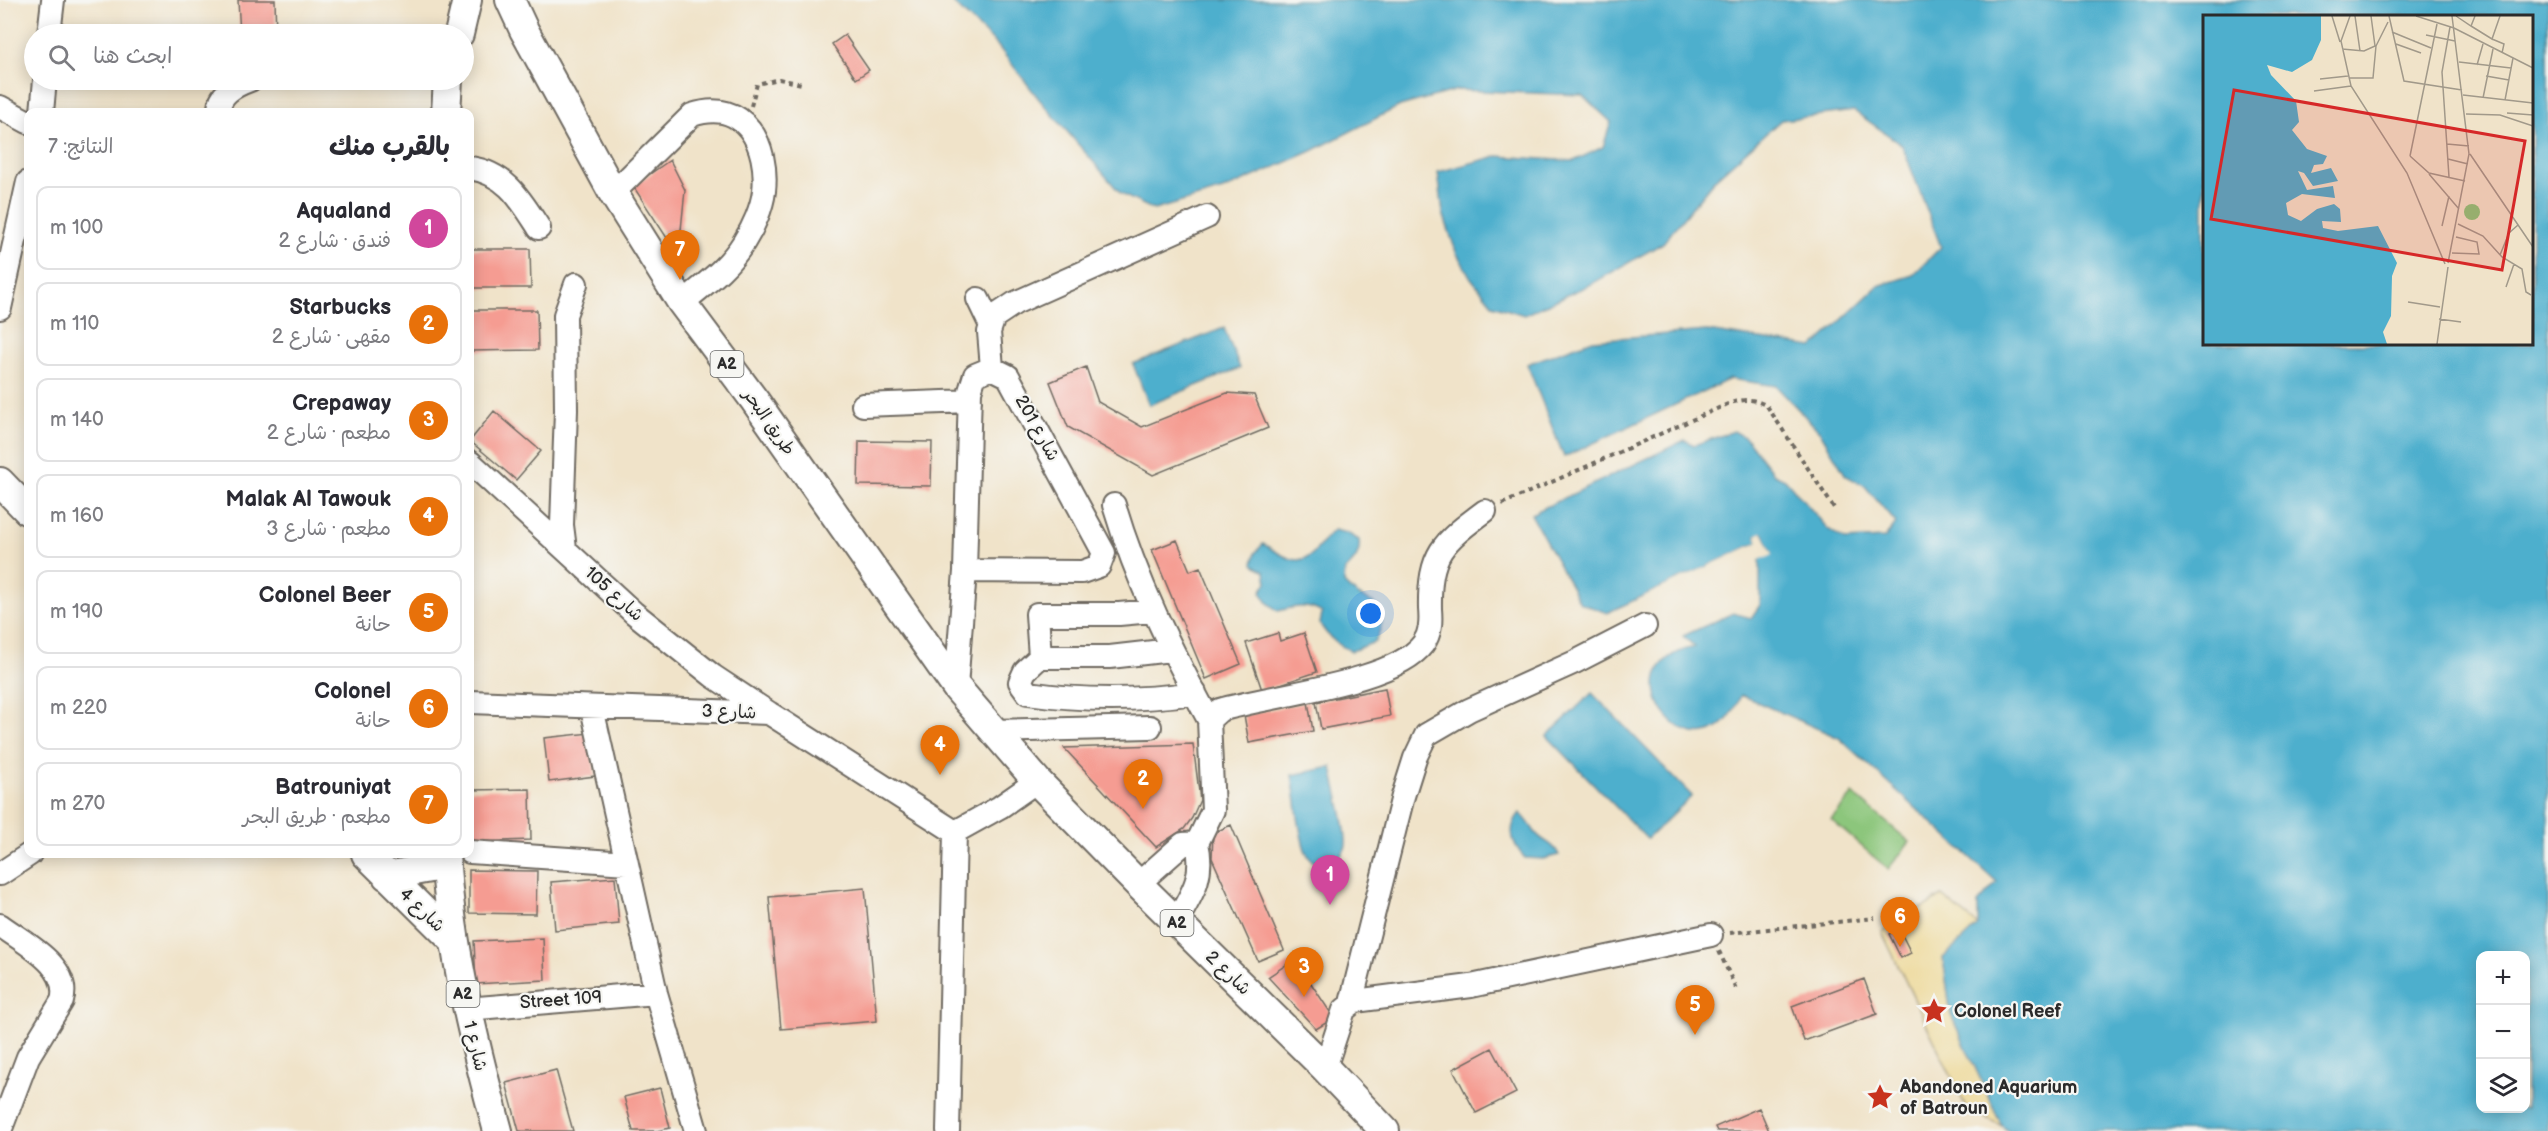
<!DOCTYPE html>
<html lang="ar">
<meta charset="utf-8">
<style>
:root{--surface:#fff;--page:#f2f2f3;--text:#2b2b33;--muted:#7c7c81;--line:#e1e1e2;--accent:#b45309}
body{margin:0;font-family:"Balsamiq Sans","Playpen Sans Arabic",sans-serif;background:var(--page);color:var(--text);direction:rtl}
.controls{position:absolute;right:18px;bottom:18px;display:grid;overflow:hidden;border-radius:12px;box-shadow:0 3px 15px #0003}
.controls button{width:54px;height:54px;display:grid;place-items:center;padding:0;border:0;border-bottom:2px solid var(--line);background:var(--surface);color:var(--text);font:30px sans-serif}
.you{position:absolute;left:1371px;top:614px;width:21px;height:21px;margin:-15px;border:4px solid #fff;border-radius:50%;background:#1a73e8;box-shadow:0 0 0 9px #1a73e833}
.badge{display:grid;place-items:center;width:39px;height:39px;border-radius:50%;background:var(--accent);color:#fff;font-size:20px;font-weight:700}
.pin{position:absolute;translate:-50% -50px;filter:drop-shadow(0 2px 3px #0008)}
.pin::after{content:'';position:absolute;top:32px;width:21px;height:18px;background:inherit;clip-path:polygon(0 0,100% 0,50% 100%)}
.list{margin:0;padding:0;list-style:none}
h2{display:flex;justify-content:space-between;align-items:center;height:78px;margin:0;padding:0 24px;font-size:26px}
h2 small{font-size:20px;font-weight:400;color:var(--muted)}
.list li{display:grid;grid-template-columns:39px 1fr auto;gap:18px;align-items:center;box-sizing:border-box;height:84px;margin:0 12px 12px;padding:0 12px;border:2px solid var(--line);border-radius:12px}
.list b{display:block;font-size:22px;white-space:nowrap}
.list p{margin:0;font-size:20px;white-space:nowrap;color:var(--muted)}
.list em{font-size:20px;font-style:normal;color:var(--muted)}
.icon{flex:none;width:33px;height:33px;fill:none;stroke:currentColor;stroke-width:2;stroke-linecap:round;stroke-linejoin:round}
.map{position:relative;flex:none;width:2548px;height:1131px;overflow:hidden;direction:ltr}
.search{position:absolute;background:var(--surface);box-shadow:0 3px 15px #0003;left:24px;top:24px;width:450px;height:66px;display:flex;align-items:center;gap:15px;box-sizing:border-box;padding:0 21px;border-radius:33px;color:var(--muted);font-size:22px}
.panel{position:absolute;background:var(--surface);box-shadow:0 3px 15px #0003;left:24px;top:108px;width:450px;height:750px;border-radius:12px;direction:rtl}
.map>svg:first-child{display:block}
.green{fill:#8cc67b;stroke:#5c7853;stroke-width:1.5}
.sand{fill:#eeda9e;stroke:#8c8264;stroke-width:1.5}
.water{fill:#4eafcd;stroke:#3c6d7c;stroke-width:1.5;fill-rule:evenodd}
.pier{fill:#f0e3c9}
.building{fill:#f59c92}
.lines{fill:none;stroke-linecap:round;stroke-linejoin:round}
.minor-casing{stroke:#706b62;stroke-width:26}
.major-casing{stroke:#706b62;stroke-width:32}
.path{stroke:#706b62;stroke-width:4;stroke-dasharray:4.5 4.5;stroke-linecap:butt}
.minor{stroke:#fff;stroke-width:22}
.major{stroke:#fff;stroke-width:28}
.labels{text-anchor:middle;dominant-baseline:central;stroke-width:4.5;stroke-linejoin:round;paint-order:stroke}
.shield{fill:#f6f6f2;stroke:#686867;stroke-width:1.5}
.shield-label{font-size:16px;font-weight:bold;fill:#2b2b2b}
.street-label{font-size:18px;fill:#2b2b2b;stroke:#f6f6f2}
.poi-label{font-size:18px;font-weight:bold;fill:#2b2b2b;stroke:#f6f6f2;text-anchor:start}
.inset-road{fill:none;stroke:#a1998a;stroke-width:1.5}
.view{fill:#d62828;fill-opacity:0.15;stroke:#d62828;stroke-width:3}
.inset-edge{fill:none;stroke:#2b2b2b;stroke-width:3}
</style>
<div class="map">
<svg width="2548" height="1131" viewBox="0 0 2548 1131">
<rect width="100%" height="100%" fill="#f6f6f2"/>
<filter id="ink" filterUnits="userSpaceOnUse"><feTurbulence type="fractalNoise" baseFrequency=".0167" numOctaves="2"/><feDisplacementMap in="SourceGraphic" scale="12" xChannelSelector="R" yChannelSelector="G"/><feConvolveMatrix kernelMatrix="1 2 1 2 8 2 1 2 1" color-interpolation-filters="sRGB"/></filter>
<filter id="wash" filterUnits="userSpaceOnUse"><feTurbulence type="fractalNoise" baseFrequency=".008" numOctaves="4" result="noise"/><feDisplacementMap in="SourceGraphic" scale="24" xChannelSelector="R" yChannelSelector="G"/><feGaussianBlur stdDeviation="1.35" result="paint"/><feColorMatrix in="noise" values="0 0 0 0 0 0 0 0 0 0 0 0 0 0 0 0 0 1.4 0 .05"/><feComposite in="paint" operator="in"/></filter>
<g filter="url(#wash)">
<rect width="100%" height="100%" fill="#f0e3c9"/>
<path class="green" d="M1853,794L1910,842L1888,869L1831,820Z"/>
<path class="sand" d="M1942,896L1978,925L1943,958L1951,1015L2002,1126L1966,1107L1882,932Z"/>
<path class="water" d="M950,0H2548V1131H2008L2002,1126L1951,1015L1943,958L1978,925V903L1997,882L1839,738L1741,695C1701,797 1599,666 1695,647L1683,636L1733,613L1751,618L1760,605V559L1772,553L1763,533L1756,535L1759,542L1607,613L1580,603L1531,514L1685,440L1694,445L1734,431L1746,438L1774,474L1785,479L1828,529L1845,540L1885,538L1896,523L1864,485L1846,476L1820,432L1776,386L1730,379L1564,457L1527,364L1593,340L1707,331L1813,347L1878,286L1913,275L1941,247L1902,145L1854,111L1781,120L1715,179L1663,243L1593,283L1524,315L1493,305L1471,278L1456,252L1443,213L1438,172L1497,156L1574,161L1603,147L1611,122L1582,95L1457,90L1400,106L1312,151L1223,190L1154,210L1121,194L1039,99L997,45ZM2204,16H2532V344H2204ZM2480,956H2526V1108H2480Z
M1224,328L1240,368L1149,405L1133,364Z
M1334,530L1347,533L1359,540C1361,554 1355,561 1345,570L1344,583C1363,607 1397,597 1375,642L1352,651C1337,645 1329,638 1320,624L1322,613C1307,603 1294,607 1278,611L1268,603L1261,592L1267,582L1265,572L1253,564L1255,553L1263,544C1282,554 1299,572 1318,548C1324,541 1326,536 1334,530Z
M1592,693L1692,796L1647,839L1547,736Z
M1332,767C1335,785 1348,830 1346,845C1342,864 1315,874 1306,852C1298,833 1296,796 1292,775Z
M1520,813C1527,819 1530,825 1535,832C1543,843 1552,841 1559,855L1543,859L1525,858C1512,844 1506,829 1520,813Z"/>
<path class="pier" d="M1762,532L1773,554L1757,561L1758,557L1769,552L1761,536V544L1645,598L1644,596L1759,542L1756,535Z"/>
<g id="blocks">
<path class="building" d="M238,0H275L276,34H240Z
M845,35L869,70L856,79L832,44Z
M670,160L685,190L681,230L667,238L633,186Z
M470,249H530L531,288H470Z
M470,310H537L538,350L470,351Z
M1086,367L1098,402L1142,427L1227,393L1254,395L1268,428L1153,475L1068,427L1050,382Z
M494,411L541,451L516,480L470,441Z
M859,441L932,442L931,486L858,485Z
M1177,540L1190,571L1200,567L1241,664L1206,679L1152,550Z
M1278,633L1280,641L1304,633L1317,672L1262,690L1246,643Z
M1385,688L1390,716L1321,729L1316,702Z
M1308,702L1313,731L1249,743L1244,715Z
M590,733L595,776L549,782L544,738Z
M1193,744L1200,800L1192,818L1184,829L1156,847L1064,748Z
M530,789L531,840L470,842V790Z
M1231,825L1284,950L1258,961L1212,858L1213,833Z
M469,870L537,871L536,914L469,913Z
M615,877L619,924L555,930L551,882Z
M865,888L877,1021L781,1029L769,897Z
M1899,929L1911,953L1901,958L1889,934Z
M543,938L545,980L476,984L474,941Z
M1295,959L1334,1018L1316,1029L1268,977Z
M1864,979L1877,1014L1804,1041L1792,1006Z
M1492,1048L1516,1093L1476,1113L1453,1069Z
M556,1070L573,1131H519L506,1083Z
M660,1088L670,1128L657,1131H633L624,1097Z
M1759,1108L1769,1131H1717L1715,1127Z"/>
</g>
</g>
<g filter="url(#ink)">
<use href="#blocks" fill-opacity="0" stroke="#706b62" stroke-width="1.5"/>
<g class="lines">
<defs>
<path id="minor" d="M49,34L53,0
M0,107L28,122
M42,112L45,80
M219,112C218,94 234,86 250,80
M470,168C506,173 521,200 539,228
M613,193L692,115C745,97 769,146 764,191C762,208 753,228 744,242C728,268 705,284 682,303
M978,299L991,326
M0,308L28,182
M992,368L989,332L994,317L1015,303L1207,217
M863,405L970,401
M470,462L634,613L713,676L769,713
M1114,505C1137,582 1171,650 1209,720
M565,549L562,525L566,410L565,315L576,284
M1152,611L1119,614H1037L1040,657H1110L1171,650
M1040,657L1025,671L1020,682L1028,693C1083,701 1139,701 1195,693
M956,687L965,571L970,391L975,375L992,368L1008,376L1104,553L1099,566L1082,572L965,571
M470,702L769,713L955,832
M592,708L656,993L696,1131
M992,731L1150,727
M955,832L1000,807L1037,781
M470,852L627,863
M0,874L30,854
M1138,884L1183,844L1197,843
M1176,922C1192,894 1205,876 1197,843L1213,810L1209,720L1220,710C1270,695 1394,683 1423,644C1431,633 1431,621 1430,609C1429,553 1442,543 1485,511
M0,925C24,943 72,966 62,1001L28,1057L0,1131
M1351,1003L1403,796L1415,758L1426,735L1469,710L1575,662L1645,626
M466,1009L656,993
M1325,1068L1344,1010L1355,1001L1471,986L1711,935
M948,1131L955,832"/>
<path id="major" d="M510,0L524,30L613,193L682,303L755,401L956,687L1037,781L1138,884L1325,1068L1385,1131
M459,34L467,0
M446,112L448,80
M0,482L28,511
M366,854L454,941
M445,854C451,949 473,1039 498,1131
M387,876L446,865"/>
</defs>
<use href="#minor" class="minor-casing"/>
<use href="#major" class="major-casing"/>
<path class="path" d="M751,106L757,84L779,79L802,84
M1502,504L1730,403C1745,399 1754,398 1767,406L1834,508
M1730,933L1875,918
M1719,951L1736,989"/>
<use href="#minor" class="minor"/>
<use href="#major" class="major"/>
</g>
</g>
<defs>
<symbol id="sight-bare" viewBox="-9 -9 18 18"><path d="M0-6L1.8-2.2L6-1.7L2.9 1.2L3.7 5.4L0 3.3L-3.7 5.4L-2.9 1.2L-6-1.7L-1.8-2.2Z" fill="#c8321e" stroke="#f6f6f2" stroke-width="2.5" paint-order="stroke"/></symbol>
</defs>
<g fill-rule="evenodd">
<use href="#sight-bare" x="1915" y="992" width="38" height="38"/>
<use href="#sight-bare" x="1861" y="1078" width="38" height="38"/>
</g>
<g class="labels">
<g class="shield">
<rect x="710.5" y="351" width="33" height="26" rx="4.5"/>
<rect x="1160.5" y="910" width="33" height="26" rx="4.5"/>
<rect x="446.5" y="981" width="33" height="26" rx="4.5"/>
</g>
<g class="shield-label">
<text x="727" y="364">A2</text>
<text x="1177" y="923">A2</text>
<text x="463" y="994">A2</text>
</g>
<g class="street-label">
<text transform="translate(769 422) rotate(55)">طريق البحر</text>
<text transform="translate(1037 428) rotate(61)">شارع 201</text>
<text transform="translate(614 594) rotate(42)">شارع 105</text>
<text transform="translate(729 712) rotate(2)">شارع 3</text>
<text transform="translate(422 910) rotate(44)">شارع 4</text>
<text transform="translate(1228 973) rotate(44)">شارع 2</text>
<text transform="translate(561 1000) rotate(-4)">Street 109</text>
<text transform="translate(475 1046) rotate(76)">شارع 1</text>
</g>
<g class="poi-label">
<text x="1954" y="1011">Colonel Reef</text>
<text x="1900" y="1087">Abandoned Aquarium<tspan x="1900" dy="21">of Batroun</tspan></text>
</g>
</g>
<g transform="translate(2203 15)">
<rect width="330" height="330" fill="#f0e3c9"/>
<path d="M261 197a8 8 0 1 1 16 0a8 8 0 1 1-16 0Z" fill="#8cc67b"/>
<path d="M0,1H118V25L109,45L89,57L64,50L68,60L93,86L96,107L89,115L104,134L124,141L120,149L111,150L108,158L128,153L135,166L110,171L101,158L95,156L104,175L130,171L132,183L99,179L83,188L85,200L98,206L114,194L131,189L137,194L138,207L119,206L120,213L135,216L175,211L194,248L189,261L188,301L180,317L184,329H0Z" fill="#4eafcd"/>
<path class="inset-road" d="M129,1L137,27M147,1L138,26L148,71L204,158L242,249M152,1L157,36M186,1L201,66L259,75M213,1L251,13L330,53M253,1L268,11L272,1M268,11L289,24L297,1M189,17L228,33M223,20L252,26M289,24L301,29L299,38M193,29L218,38M173,31L185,7M139,34L161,36L172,31L168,1M256,47L308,53M274,50L280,29M283,61L306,65M146,63H170L173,31M117,64L145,61M111,76L148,71M260,80L330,88M280,83L290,34M302,85L310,43M304,98L330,100M263,99L297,100L330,111M244,129L266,131M267,139L330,232M207,141L234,9M207,141L226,158L262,166M245,144L265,149M226,159L256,194M246,162L239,57L247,12M255,209L280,221L299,242L319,254L323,277L328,280M239,211L246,181M249,238L276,239L274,227L253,222M297,240L306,218L315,210M245,248L266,139L249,1M303,272L311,249M205,287L237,292M236,304L258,307M234,329L245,252M329,329L330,250"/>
<path class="view" d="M31,75L322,126L299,255L8,204Z"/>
<rect width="330" height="330" class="inset-edge"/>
</g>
</svg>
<div class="controls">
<button>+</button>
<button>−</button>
<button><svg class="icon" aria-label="layers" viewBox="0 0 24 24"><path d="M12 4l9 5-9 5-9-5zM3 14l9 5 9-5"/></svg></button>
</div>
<div class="you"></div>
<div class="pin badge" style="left:1330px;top:905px;background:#d1479c">1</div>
<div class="pin badge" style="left:1143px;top:809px;background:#e8710a">2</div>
<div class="pin badge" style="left:1304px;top:997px;background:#e8710a">3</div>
<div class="pin badge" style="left:940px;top:775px;background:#e8710a">4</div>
<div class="pin badge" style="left:1695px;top:1035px;background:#e8710a">5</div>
<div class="pin badge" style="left:1900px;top:947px;background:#e8710a">6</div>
<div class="pin badge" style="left:680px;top:280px;background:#e8710a">7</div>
<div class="search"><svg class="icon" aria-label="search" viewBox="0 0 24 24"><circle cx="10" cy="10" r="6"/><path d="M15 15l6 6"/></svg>ابحث هنا</div>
<section class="panel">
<h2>بالقرب منك<small>النتائج: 7</small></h2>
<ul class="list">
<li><span class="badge" style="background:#d1479c">1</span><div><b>Aqualand</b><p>فندق · شارع 2</p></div><em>100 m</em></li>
<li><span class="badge" style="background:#e8710a">2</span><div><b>Starbucks</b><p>مقهى · شارع 2</p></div><em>110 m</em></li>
<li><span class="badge" style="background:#e8710a">3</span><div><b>Crepaway</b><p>مطعم · شارع 2</p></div><em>140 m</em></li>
<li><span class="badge" style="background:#e8710a">4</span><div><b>Malak Al Tawouk</b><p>مطعم · شارع 3</p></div><em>160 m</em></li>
<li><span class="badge" style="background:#e8710a">5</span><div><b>Colonel Beer</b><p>حانة</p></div><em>190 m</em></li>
<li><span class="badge" style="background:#e8710a">6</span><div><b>Colonel</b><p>حانة</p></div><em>220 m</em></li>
<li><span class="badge" style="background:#e8710a">7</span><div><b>Batrouniyat</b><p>مطعم · طريق البحر</p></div><em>270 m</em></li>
</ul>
</section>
</div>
